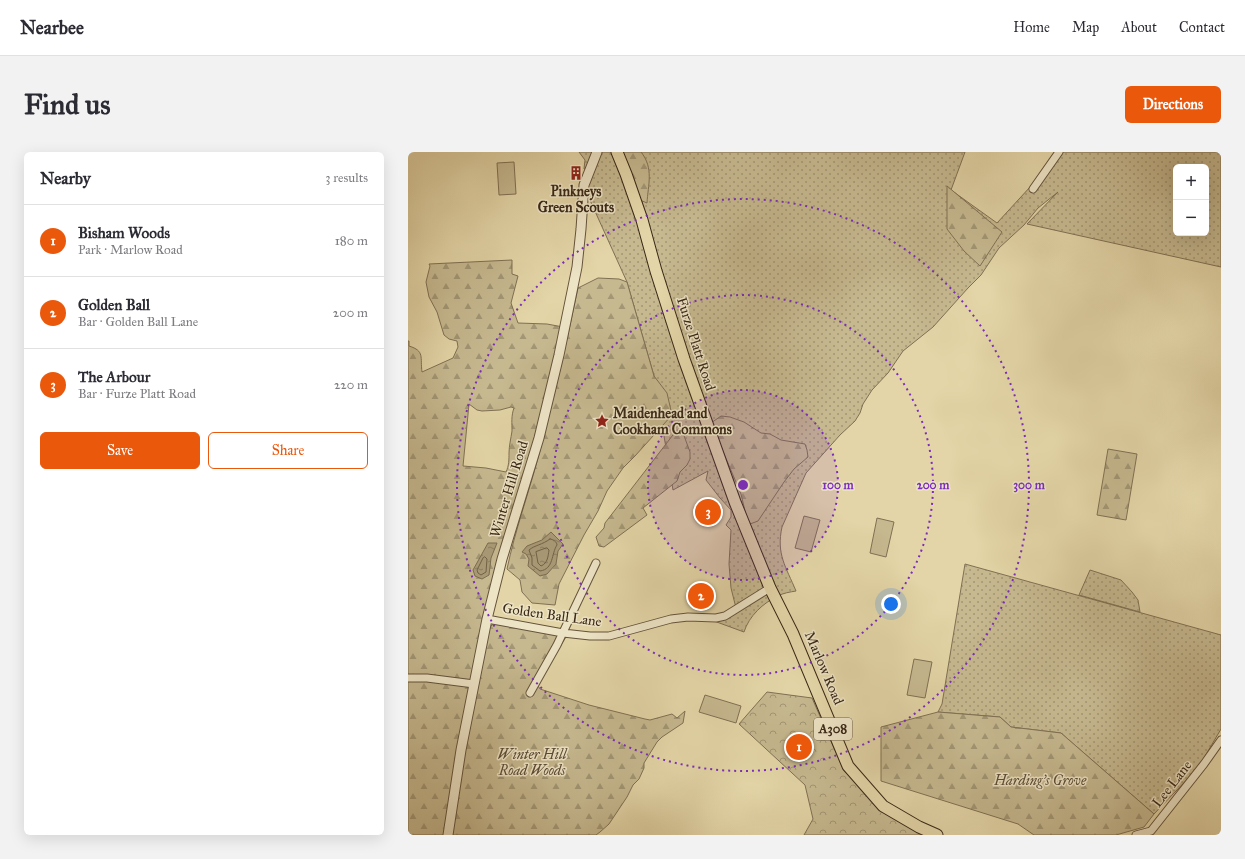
<!DOCTYPE html>
<meta charset="utf-8">
<style>
:root{--surface:#fff;--page:#f2f2f3;--text:#2b2b33;--muted:#7c7c81;--line:#e1e1e2;--accent:#ea580c}
body{margin:0;font-family:"IM FELL Great Primer",serif;background:var(--page);color:var(--text)}
.controls{position:absolute;right:12px;top:12px;display:grid;overflow:hidden;border-radius:6px;box-shadow:0 4px 16px #0002}
.controls button{width:36px;height:36px;display:grid;place-items:center;padding:0;border:0;border-bottom:1px solid var(--line);background:var(--surface);color:var(--text);font:20px sans-serif}
.you{position:absolute;left:483px;top:452px;width:14px;height:14px;margin:-10px;border:3px solid #fff;border-radius:50%;background:#1a73e8;box-shadow:0 0 0 6px #1a73e833}
.badge{display:grid;place-items:center;width:26px;height:26px;border-radius:50%;background:var(--accent);color:#fff;font-size:13px;font-weight:700}
.pin{position:absolute;translate:-50% -50%;border:2px solid #fff;box-shadow:0 1px 4px #0006}
.list{margin:0;padding:0;list-style:none}
h2{display:flex;justify-content:space-between;align-items:center;height:52px;margin:0;padding:0 16px;font-size:17px}
h2 small{font-size:13px;font-weight:400;color:var(--muted)}
.list li{display:grid;grid-template-columns:26px 1fr auto;gap:12px;align-items:center;box-sizing:border-box;height:72px;padding:0 16px;border-top:1px solid var(--line)}
.list b{display:block;font-size:15px;white-space:nowrap}
.list p{margin:0;font-size:13px;white-space:nowrap;color:var(--muted)}
.list em{font-size:13px;font-style:normal;color:var(--muted)}
.actions{display:flex;gap:8px;padding:12px 16px}
.actions a{flex:1;padding:9px 0;border:1px solid var(--accent);border-radius:6px;text-align:center;font-size:14px;color:var(--accent)}
.actions .main{background:var(--accent);color:#fff}
.map{position:relative;flex:none;width:813px;height:683px;overflow:hidden;border-radius:6px}
header{display:flex;align-items:center;gap:24px;box-sizing:border-box;height:56px;padding:0 20px;background:var(--surface);border-bottom:1px solid var(--line)}
header strong{font-size:19px}
nav{display:flex;gap:22px;margin-inline-start:auto;font-size:14px}
.intro{display:flex;align-items:center;justify-content:space-between;box-sizing:border-box;height:96px;padding:0 24px}
h1{margin:0;font-size:28px}
.button{padding:10px 18px;border-radius:6px;background:var(--accent);color:#fff;font-size:14px;font-weight:700}
main{display:flex;gap:24px;padding:0 24px}
aside{flex:1;background:var(--surface);border-radius:6px;box-shadow:0 4px 16px #0002}
.map>svg:first-child{display:block}
.grass{fill:url(#grass-dots);stroke:#807053;fill-rule:evenodd}
.forest{fill:url(#forest-firs);stroke:#807053;fill-rule:evenodd}
.park{fill:url(#park-crowns);stroke:#807053}
.pitch{fill:#c6b88f;stroke:#807053}
.water{fill:url(#water-ripples);stroke:#7c6c50}
.lines{fill:none;stroke-linecap:round;stroke-linejoin:round}
.shore{stroke:#716146;stroke-width:1}
.minor-casing{stroke:#64533b;stroke-width:9}
.tertiary-casing{stroke:#64533b;stroke-width:11}
.primary-casing{stroke:#392817;stroke-width:13}
.minor{stroke:#ede4c6;stroke-width:7}
.tertiary{stroke:#ede4c6;stroke-width:9}
.primary{stroke:#e3d5a7;stroke-width:11}
.ring{fill:none;stroke:#7b2cbf;stroke-width:2;stroke-dasharray:2 4}
.labels{text-anchor:middle;dominant-baseline:central;stroke-width:3;stroke-linejoin:round;paint-order:stroke}
.shield{fill:#ede4c6;stroke:#6f604c;stroke-width:1}
.shield-label{font-size:13px;font-weight:bold;fill:#392817}
.poi-label{font-size:14px;font-weight:bold;fill:#392817;stroke:#ede4c6}
.street-label{font-size:14px;fill:#392817;stroke:#ede4c6}
.park-label{font-size:14px;font-style:italic;fill:#5c4c35;stroke:#ede4c6}
.centre{fill:#7b2cbf;stroke:#ede4c6;stroke-width:2}
.ring-label{font-size:12px;text-anchor:middle;font-weight:bold;fill:#7b2cbf;stroke:#ede4c6;stroke-width:3;stroke-linejoin:round;paint-order:stroke}
</style>
<header>
<strong>Nearbee</strong>
<nav><a>Home</a><a>Map</a><a>About</a><a>Contact</a></nav>
</header>
<div class="intro"><h1>Find us</h1><a class="button">Directions</a></div>
<main>
<aside>
<h2>Nearby<small>3 results</small></h2>
<ul class="list">
<li><span class="badge">1</span><div><b>Bisham Woods</b><p>Park · Marlow Road</p></div><em>180 m</em></li>
<li><span class="badge">2</span><div><b>Golden Ball</b><p>Bar · Golden Ball Lane</p></div><em>200 m</em></li>
<li><span class="badge">3</span><div><b>The Arbour</b><p>Bar · Furze Platt Road</p></div><em>220 m</em></li>
</ul>
<div class="actions"><a class="main">Save</a><a>Share</a></div>
</aside>
<div class="map">
<svg width="813" height="683" viewBox="0 0 813 683">
<defs>
<pattern id="grass-dots" width="8" height="8" patternUnits="userSpaceOnUse"><rect width="8" height="8" fill="#c6b88f"/><path d="M2 2h.1M6 6h.1" fill="none" stroke="#a29674" stroke-width="1.8" stroke-linecap="round"/></pattern>
<pattern id="forest-firs" width="22" height="20" patternUnits="userSpaceOnUse"><rect width="22" height="20" fill="#c6b88f"/><path d="M5 1l3.5 6h-7zM16 11l3.5 6h-7z" fill="#a29674"/></pattern>
<pattern id="park-crowns" width="20" height="18" patternUnits="userSpaceOnUse"><rect width="20" height="18" fill="#c6b88f"/><path d="M2 6a3 3 0 1 1 6 0M12 15a3 3 0 1 1 6 0" fill="none" stroke="#a29674"/></pattern>
<pattern id="water-ripples" width="26" height="14" patternUnits="userSpaceOnUse"><rect width="26" height="14" fill="#a99a76"/><path d="M2 4q2-2 4 0t4 0M15 11q2-2 4 0t4 0" fill="none" stroke="#8b7e60"/></pattern>
</defs>
<rect width="100%" height="100%" fill="#e3d5a7"/>
<filter id="stains"><feTurbulence type="fractalNoise" baseFrequency=".005" numOctaves="4"/><feColorMatrix values="0 0 0 0 .2 0 0 0 0 .09 0 0 0 0 .02 0 0 0 .5 -.17"/></filter>
<radialGradient id="worn" r=".72"><stop offset=".6" stop-color="#630" stop-opacity="0"/><stop offset="1" stop-color="#630" stop-opacity=".3"/></radialGradient>
<path class="grass" d="M171,0H557L543,38L589,71L634,22L649,0H813V115L619,72L650,40L630,56L616,73L591,96L573,123L560,136L525,175L495,199L480,221L464,238L455,252L452,261L447,269L432,283L398,321L374,375C368,402 378,415 388,439C382,440 375,441 370,444C355,451 341,464 336,480L306,469L322,465L329,460L323,436L321,412L323,378L318,373L323,365V358L312,346L298,328L300,319L265,338L246,224L219,130L181,46L180,34L186,16L176,17L177,8ZM768,15H798V81H768Z
M557,412L813,483V577L790,616L746,662L653,581L603,575L592,565L530,560L534,552Z
M682,418L713,428L724,440L730,448L732,460L671,443Z"/>
<path class="forest" d="M213,0H233C246,16 240,33 239,51L232,48Z
M539,34L594,80L572,114L556,99L539,77Z
M104,108V122L110,124L103,151L110,171L139,172L155,175L132,264L63,528L0,526V189H1V194C17,199 12,205 14,220L45,206L50,195L49,189L41,187L36,183L29,160L21,145L18,130L22,114L21,112ZM61,252L69,258L74,259L92,258L103,255L106,256C103,264 104,271 104,279C103,286 101,294 101,301C101,307 101,314 98,320L78,316L55,314Z
M190,126L211,127L219,130L246,224L259,241L264,263L227,304L215,316L199,339L190,359L176,383L151,432L147,453L124,451L114,440L112,428L99,417C107,379 120,343 130,306C145,250 158,193 170,136Z
M313,264L322,265L336,270L353,281L362,282L373,288L397,292L399,298L400,305L386,317L376,330L350,369L342,372L338,363L333,342L303,271Z
M268,279L275,281L282,300V307L279,313L272,320L269,329L235,356L239,363L196,395L191,394L188,385L196,376L197,371Z
M700,297L729,302L718,368L689,363Z
M87,471L148,481L158,485L129,532L132,537L181,553L237,567L242,568L264,562L269,566L277,559L275,571L254,585L249,590L236,611V616L231,627L225,633L219,645L201,672L192,680L188,683H0V527L62,529L80,476Z
M530,560L592,565L603,575L653,581L746,662L736,675L708,683H626L610,672L473,629V575Z"/>
<path class="park" d="M359,540L404,546L436,619L474,656L518,683H396L405,667L397,633L331,572Z"/>
<path class="pitch" d="M106,10L108,42L91,43L89,11Z
M396,364L412,368L403,400L387,396Z
M469,366L486,370L478,405L462,401Z
M506,507L524,510L517,546L499,543Z
M297,543L333,554L328,571L291,560Z"/>
<path class="water" d="M143,380L155,392L150,399L148,412L139,422L132,424L120,414L121,407L118,402L114,400L119,394L134,388Z
M80,391H89L83,406L81,423L74,427L67,424L65,418Z"/>
<g class="lines">
<path class="shore" d="M142,387C145,387 149,390 149,393C143,402 146,417 132,419L124,413V406L121,398C127,393 134,393 142,387Z
M139,396L141,398C140,404 140,411 133,414L130,411L128,400Z
M77,405L79,407L78,420L73,423L70,421L69,418L75,406Z"/>
<defs>
<path id="minor" d="M625,37L651,0
M79,467L155,481L182,484H201L263,467L280,465L308,466L317,464L362,436
M0,526H19L66,532
M122,541L149,493L188,411
M728,683L743,679L796,612L813,588"/>
<path id="tertiary" d="M40,683L53,598L79,467L94,407L131,286L151,203L169,115L173,77L176,33L189,0"/>
<path id="primary" d="M209,0L218,22L234,68L248,119L276,207L327,350L362,436L385,482L440,614L475,654L511,675L529,683"/>
</defs>
<use href="#minor" class="minor-casing"/>
<use href="#tertiary" class="tertiary-casing"/>
<use href="#primary" class="primary-casing"/>
<use href="#minor" class="minor"/>
<use href="#tertiary" class="tertiary"/>
<use href="#primary" class="primary"/>
</g>
<circle cx="335" cy="333" r="95" fill="#7b2cbf" fill-opacity=".12"/>
<g class="ring">
<circle cx="335" cy="333" r="95"/>
<circle cx="335" cy="333" r="190"/>
<circle cx="335" cy="333" r="286"/>
</g>
<defs>
<symbol id="building-bare" viewBox="-9 -9 18 18"><path d="M-4-6H4V6H1V3H-1V6H-4ZM-2.5-4.3h1.7v1.8h-1.7ZM.8-4.3h1.7v1.8H.8ZM-2.5-1h1.7V.8h-1.7ZM.8-1h1.7V.8H.8Z" fill="#8f2418" stroke="#ede4c6" stroke-width="2.5" paint-order="stroke"/></symbol>
<symbol id="sight-bare" viewBox="-9 -9 18 18"><path d="M0-6L1.8-2.2L6-1.7L2.9 1.2L3.7 5.4L0 3.3L-3.7 5.4L-2.9 1.2L-6-1.7L-1.8-2.2Z" fill="#8f2418" stroke="#ede4c6" stroke-width="2.5" paint-order="stroke"/></symbol>
</defs>
<g fill-rule="evenodd">
<use href="#building-bare" x="158" y="11" width="20" height="20"/>
<use href="#sight-bare" x="184" y="259" width="20" height="20"/>
</g>
<g class="labels">
<rect class="shield" x="406" y="566" width="38" height="22" rx="3"/>
<g class="shield-label">
<text x="425" y="577">A308</text>
</g>
<g class="poi-label">
<text x="168" y="39">Pinkneys<tspan x="168" dy="16">Green Scouts</tspan></text>
<text x="205" y="261" text-anchor="start">Maidenhead and<tspan x="205" dy="16">Cookham Commons</tspan></text>
</g>
<g class="street-label">
<text transform="translate(288 192) rotate(72)">Furze Platt Road</text>
<text transform="translate(101 337) rotate(-73)">Winter Hill Road</text>
<text transform="translate(144 463) rotate(8)">Golden Ball Lane</text>
<text transform="translate(416 516) rotate(67)">Marlow Road</text>
<text transform="translate(764 632) rotate(-52)">Lee Lane</text>
</g>
<g class="park-label">
<text x="124" y="602">Winter Hill<tspan x="124" dy="16">Road Woods</tspan></text>
<text x="632" y="628">Harding's Grove</text>
</g>
</g>
<circle cx="335" cy="333" r="6" class="centre"/>
<g class="ring-label">
<text x="430" y="337">100 m</text>
<text x="525" y="337">200 m</text>
<text x="621" y="337">300 m</text>
</g>
<rect width="100%" height="100%" filter="url(#stains)"/>
<rect width="100%" height="100%" fill="url(#worn)"/>
</svg>
<div class="controls">
<button>+</button>
<button>−</button>
</div>
<div class="you"></div>
<div class="pin badge" style="left:391px;top:595px">1</div>
<div class="pin badge" style="left:293px;top:444px">2</div>
<div class="pin badge" style="left:300px;top:360px">3</div>
</div>
</main>
